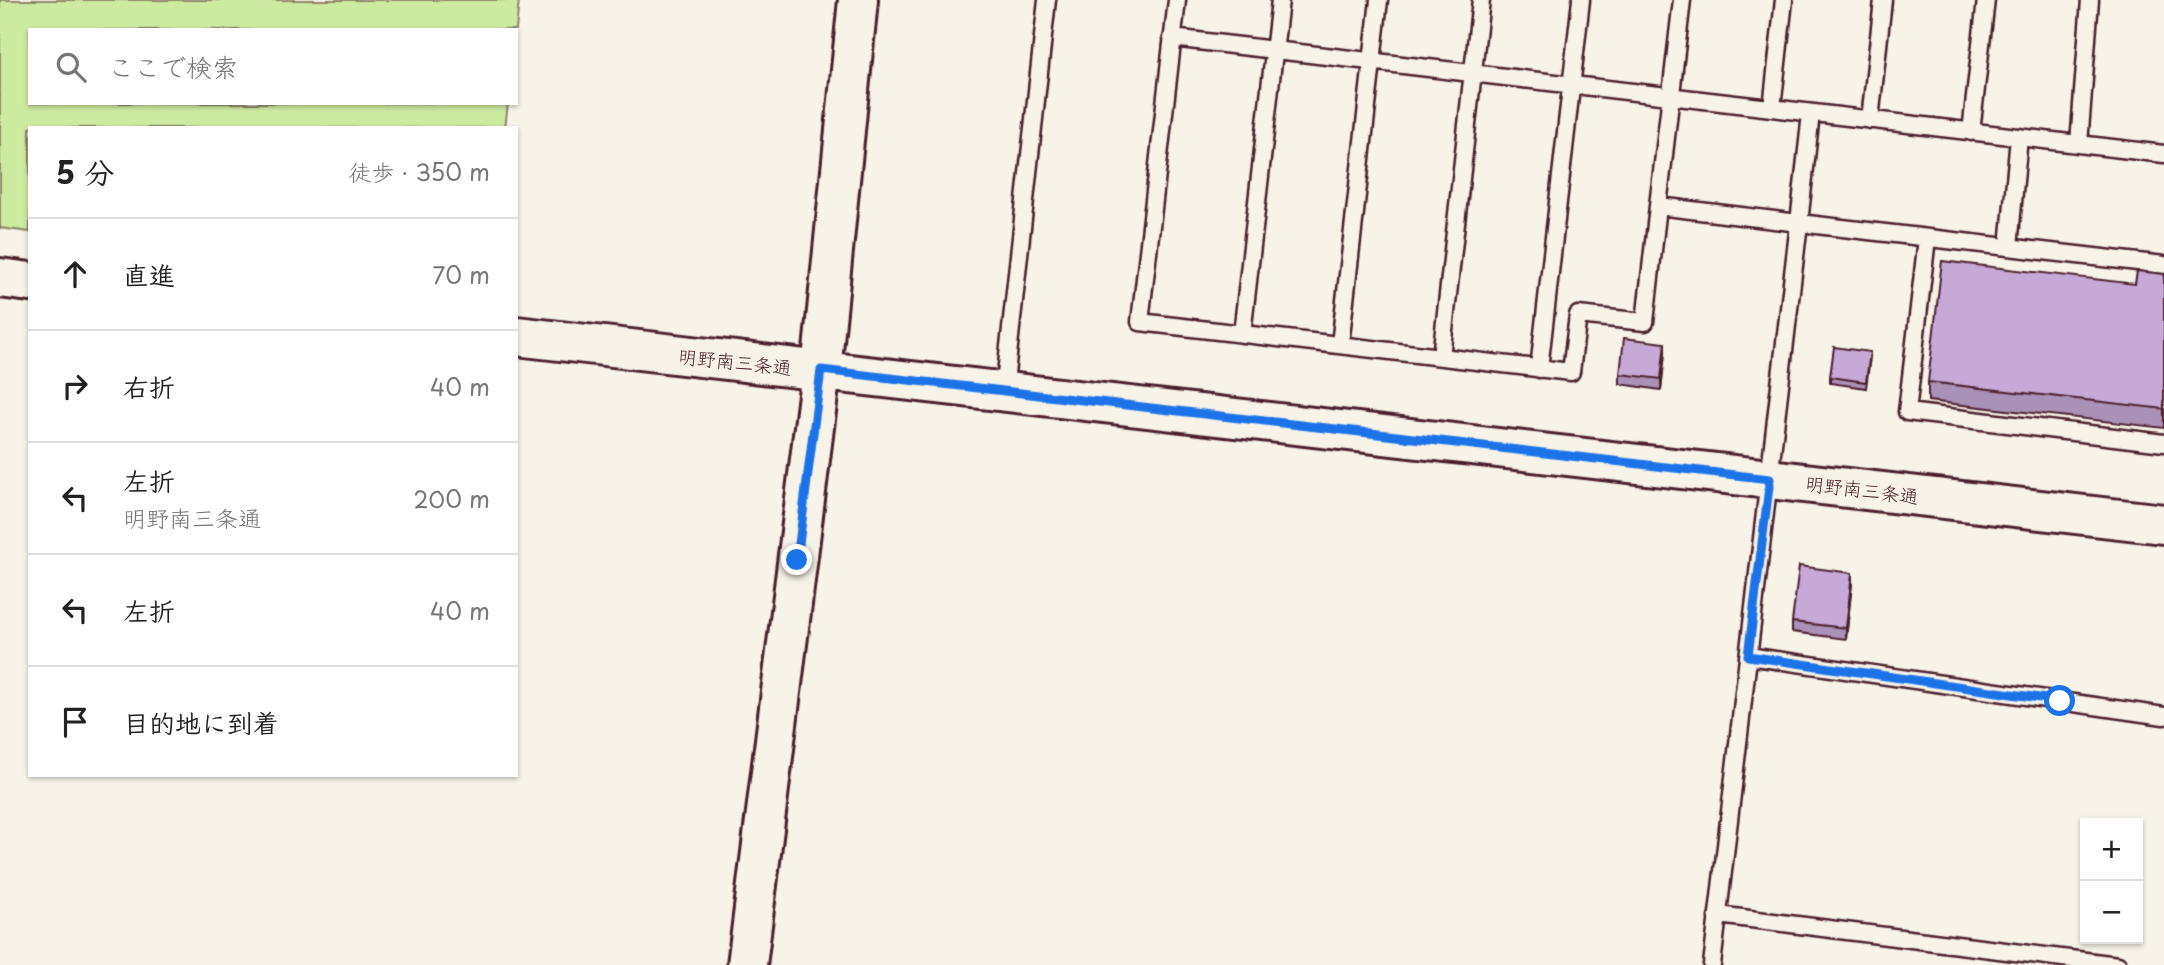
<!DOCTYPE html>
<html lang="ja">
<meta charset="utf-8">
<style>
:root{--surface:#fff;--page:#f6f6f6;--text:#222;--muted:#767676;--line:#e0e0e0}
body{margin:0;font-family:"Playpen Sans","Klee One",sans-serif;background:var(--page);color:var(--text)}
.controls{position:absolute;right:21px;bottom:21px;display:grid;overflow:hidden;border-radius:0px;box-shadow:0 2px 5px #0004}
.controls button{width:63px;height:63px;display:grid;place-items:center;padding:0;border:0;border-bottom:2px solid var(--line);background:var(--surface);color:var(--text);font:35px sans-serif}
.stop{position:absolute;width:21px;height:21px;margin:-16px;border:5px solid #1a73e8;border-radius:50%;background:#fff}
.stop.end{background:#1a73e8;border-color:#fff;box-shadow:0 2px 7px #0008}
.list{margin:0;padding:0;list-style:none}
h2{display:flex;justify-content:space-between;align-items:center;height:91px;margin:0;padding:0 28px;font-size:30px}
h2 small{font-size:23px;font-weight:400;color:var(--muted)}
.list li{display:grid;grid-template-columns:46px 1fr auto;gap:21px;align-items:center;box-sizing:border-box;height:112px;padding:0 28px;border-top:2px solid var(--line)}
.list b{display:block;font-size:26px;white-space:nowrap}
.list p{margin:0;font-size:23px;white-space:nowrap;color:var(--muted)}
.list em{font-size:23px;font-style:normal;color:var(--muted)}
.icon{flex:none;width:38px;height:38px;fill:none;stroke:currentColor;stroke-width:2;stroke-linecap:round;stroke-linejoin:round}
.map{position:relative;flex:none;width:2164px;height:965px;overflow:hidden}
.search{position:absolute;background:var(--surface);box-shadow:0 2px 5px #0004;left:28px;top:28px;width:490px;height:77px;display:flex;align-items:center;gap:18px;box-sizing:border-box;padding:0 24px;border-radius:0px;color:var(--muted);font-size:26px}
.panel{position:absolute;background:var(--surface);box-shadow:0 2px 5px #0004;left:28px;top:126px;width:490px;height:651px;border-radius:0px}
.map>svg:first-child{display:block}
.green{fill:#cdeaa1;stroke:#8c8466;stroke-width:2}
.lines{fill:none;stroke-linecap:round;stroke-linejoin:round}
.lane-casing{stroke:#4a1f2b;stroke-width:21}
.secondary-casing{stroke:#4a1f2b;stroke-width:44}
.lane{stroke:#f7f3e8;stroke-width:16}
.secondary{stroke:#f7f3e8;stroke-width:38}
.wall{fill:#aa91b8;stroke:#4a1f2b;stroke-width:2}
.shaded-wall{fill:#8b7696;stroke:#4a1f2b;stroke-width:2}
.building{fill:#c6a9d6;stroke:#4a1f2b;stroke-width:2}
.route{stroke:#1a73e8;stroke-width:9}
.labels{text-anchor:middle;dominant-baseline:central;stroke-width:5;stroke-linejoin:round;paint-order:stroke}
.street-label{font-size:19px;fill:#4a1f2b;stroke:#f7f3e8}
</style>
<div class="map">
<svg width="2164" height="965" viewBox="0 0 2164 965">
<rect width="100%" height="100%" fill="#f7f3e8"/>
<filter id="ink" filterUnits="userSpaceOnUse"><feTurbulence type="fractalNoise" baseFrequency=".0143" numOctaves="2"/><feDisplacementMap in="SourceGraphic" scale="14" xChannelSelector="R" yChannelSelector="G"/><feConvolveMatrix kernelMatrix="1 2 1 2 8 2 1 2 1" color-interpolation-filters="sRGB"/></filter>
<g filter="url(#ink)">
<path class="green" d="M0,0H519L516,30H30V103H508L505,128H30V232L0,228Z"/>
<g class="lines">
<defs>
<path id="lane" d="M1177,0L1140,322L1571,372L1578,315L1645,322L1658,206L1799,223L1811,113
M1172,38L2164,154
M1772,108L1784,0
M1870,120L1883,0
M1971,132L1986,0
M2079,144L2090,0
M1658,206L1682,0
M1927,238L1907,412L2164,443
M2009,247L2019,137
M1242,334L1280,0
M1340,345L1379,0
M1441,357L1481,0
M1539,369L1581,0
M1004,392L1047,0
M1748,656L2164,716
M1718,915L2118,965
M1712,965L1799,223L2164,265"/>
<path id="secondary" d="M0,278L30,282
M516,336L2164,524
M747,965L821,371L858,0"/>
</defs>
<use href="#lane" class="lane-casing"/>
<use href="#secondary" class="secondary-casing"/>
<use href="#lane" class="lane"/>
<use href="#secondary" class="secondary"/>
</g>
<path class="wall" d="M2164,274V428L1928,401V382Z
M1665,353L1661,390L1620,384V374Z
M1870,357L1866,388L1830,383V377Z
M1852,583L1846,639L1792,632V622Z"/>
<path class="shaded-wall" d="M1665,343V353L1661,390V379Z
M1852,573V583L1846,639V628Z"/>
<path class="building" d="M1942,261L2135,284L2137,271L2164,274V409L1928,382Z
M1624,338L1665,343L1661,379L1620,374Z
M1834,347L1870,352L1866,382L1830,377Z
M1799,566L1852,573L1846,628L1792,622Z"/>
</g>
<g class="lines" filter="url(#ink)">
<path class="route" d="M797,560L821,370L1770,479L1748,656L2060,701"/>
</g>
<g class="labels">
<g class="street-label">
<text transform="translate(735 361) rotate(6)">明野南三条通</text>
<text transform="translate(1862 489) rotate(7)">明野南三条通</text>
</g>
</g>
</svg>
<div class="controls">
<button>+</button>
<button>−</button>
</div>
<div class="stop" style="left:2060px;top:701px"></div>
<div class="stop end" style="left:797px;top:560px"></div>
<div class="search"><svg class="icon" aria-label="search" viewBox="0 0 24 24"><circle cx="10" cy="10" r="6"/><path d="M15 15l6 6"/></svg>ここで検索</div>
<section class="panel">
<h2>5 分<small>徒歩 · 350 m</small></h2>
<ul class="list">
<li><svg class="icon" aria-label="ahead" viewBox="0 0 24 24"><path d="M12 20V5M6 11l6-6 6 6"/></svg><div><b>直進</b></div><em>70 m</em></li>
<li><svg class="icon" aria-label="right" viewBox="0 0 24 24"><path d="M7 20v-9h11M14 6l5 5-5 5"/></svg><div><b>右折</b></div><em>40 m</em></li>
<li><svg class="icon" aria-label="left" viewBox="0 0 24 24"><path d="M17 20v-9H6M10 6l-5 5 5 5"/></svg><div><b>左折</b><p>明野南三条通</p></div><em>200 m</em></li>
<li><svg class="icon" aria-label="left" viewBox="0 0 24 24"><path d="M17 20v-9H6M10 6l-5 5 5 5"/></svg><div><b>左折</b></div><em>40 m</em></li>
<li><svg class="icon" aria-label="arrive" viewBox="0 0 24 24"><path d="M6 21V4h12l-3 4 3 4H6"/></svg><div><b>目的地に到着</b></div></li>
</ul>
</section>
</div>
